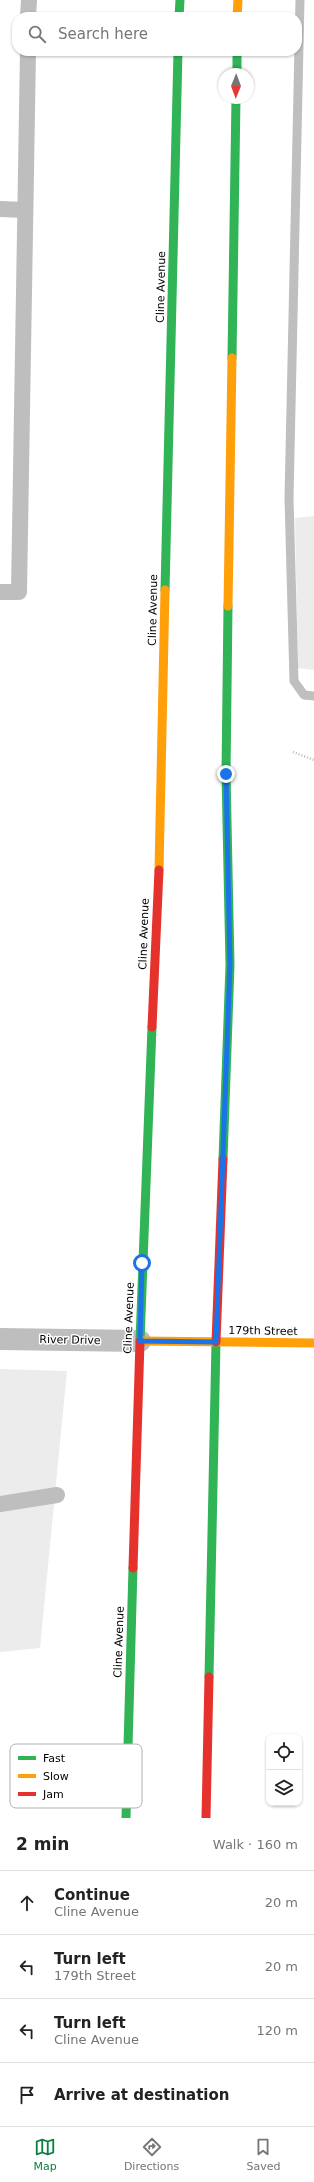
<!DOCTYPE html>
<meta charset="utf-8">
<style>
:root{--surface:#fff;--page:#f2f2f2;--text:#222;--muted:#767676;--line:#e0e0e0;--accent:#0b8043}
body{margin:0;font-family:"DejaVu Sans",sans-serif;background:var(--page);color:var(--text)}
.controls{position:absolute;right:12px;bottom:12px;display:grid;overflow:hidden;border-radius:8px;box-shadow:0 1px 3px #0004}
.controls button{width:36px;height:36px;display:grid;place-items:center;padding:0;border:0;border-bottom:1px solid var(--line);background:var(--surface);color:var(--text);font:20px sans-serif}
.compass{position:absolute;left:218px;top:68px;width:36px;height:36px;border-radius:50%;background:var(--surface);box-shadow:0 1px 3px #0004;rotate:181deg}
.stop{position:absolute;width:12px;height:12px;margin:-9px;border:3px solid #1a73e8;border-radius:50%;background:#fff}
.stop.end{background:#1a73e8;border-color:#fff;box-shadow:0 1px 4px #0008}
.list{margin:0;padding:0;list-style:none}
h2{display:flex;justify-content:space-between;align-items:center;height:52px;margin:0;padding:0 16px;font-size:17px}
h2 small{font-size:13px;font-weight:400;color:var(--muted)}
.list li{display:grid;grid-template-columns:26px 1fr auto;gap:12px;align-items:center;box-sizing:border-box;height:64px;padding:0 16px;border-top:1px solid var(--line)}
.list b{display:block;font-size:15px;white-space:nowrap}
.list p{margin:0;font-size:13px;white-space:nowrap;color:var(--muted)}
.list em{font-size:13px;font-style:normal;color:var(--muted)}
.icon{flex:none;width:22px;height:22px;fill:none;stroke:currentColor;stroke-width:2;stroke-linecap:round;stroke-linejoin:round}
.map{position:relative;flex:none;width:314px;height:1818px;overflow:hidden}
.search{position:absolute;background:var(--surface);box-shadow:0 1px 3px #0004;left:12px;right:12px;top:12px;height:44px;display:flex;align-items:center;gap:10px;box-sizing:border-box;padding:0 14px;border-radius:16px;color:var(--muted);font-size:15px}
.sheet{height:308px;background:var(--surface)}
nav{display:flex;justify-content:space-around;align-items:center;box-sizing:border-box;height:56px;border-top:1px solid var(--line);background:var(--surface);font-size:11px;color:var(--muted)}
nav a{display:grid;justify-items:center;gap:2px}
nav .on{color:var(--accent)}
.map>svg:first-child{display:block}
.green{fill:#ececec}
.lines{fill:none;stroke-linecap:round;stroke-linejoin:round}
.stream{stroke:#bfbfbf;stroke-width:9}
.path{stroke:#b9b9b9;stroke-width:2.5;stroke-dasharray:1 2;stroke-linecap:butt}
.lane{stroke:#bebebe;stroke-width:16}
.street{stroke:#bebebe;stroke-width:22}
.fast{stroke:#30b455;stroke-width:9}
.slow{stroke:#ff9f0a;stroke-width:9}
.jam{stroke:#e5322d;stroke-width:9}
.route{stroke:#1a73e8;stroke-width:5}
.labels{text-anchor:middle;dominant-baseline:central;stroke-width:3;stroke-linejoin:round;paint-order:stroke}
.street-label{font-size:11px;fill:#000;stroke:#fff}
.key{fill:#fff;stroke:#b2b2b2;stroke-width:1}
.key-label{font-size:11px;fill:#000}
</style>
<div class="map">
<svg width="314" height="1818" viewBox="0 0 314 1818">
<rect width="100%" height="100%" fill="#fff"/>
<path class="green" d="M314,516V670L298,668L295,518Z
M0,1369L67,1371L40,1648L0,1652Z"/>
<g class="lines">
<path class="stream" d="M300,0L289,498L294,681L304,695L314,696"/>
<path class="path" d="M293,752L314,760"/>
<path class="lane" d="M28,17L29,0
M0,209L25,210
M0,592H19L28,51
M0,1504L57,1495"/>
<path class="street" d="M0,1339L140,1341"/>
<path class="fast" d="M179,17L180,0
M237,51V74
M232,358L236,98
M165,590L178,51
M223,1159L230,965L226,774L228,606
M140,1341L152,1027
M209,1677L216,1342
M126,1818L133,1568"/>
<path class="slow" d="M237,17L238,0
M228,606L232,358
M159,870L165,590
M140,1341L314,1343"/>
<path class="jam" d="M152,1027L159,870
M216,1342L223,1159
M133,1568L140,1341
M206,1818L209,1677"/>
</g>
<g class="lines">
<path class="route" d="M142,1263L140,1341L216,1342L230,965L226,774"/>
</g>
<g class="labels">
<g class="street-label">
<text transform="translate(161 287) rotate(-89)">Cline Avenue</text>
<text transform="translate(153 610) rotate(-89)">Cline Avenue</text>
<text transform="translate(144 934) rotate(-88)">Cline Avenue</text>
<text transform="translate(129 1318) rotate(-88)">Cline Avenue</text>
<text transform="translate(263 1331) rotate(1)">179th Street</text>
<text transform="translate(70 1340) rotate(1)">River Drive</text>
<text transform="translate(119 1642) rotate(-88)">Cline Avenue</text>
</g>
</g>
<rect x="10" y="1744" width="132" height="64" rx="6" class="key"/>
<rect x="18" y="1756" width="18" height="4" fill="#30b455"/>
<rect x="18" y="1774" width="18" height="4" fill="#ff9f0a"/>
<rect x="18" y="1792" width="18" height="4" fill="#e5322d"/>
<g class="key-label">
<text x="43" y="1762">Fast</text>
<text x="43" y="1780">Slow</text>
<text x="43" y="1798">Jam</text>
</g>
</svg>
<div class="controls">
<button><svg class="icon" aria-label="locate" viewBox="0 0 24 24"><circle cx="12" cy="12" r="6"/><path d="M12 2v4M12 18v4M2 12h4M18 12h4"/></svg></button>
<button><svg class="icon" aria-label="layers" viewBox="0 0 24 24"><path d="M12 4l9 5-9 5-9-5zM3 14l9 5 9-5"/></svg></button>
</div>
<svg class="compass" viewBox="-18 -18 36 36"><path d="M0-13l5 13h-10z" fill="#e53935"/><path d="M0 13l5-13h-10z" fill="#767676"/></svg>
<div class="stop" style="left:142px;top:1263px"></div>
<div class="stop end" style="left:226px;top:774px"></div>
<div class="search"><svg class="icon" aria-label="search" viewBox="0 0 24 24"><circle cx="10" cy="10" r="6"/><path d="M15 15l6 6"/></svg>Search here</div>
</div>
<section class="sheet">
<h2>2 min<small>Walk · 160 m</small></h2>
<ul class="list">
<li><svg class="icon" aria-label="ahead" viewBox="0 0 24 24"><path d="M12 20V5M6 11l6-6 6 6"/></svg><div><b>Continue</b><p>Cline Avenue</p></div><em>20 m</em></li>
<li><svg class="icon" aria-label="left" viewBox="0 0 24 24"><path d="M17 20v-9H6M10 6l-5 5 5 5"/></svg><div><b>Turn left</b><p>179th Street</p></div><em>20 m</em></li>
<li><svg class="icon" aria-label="left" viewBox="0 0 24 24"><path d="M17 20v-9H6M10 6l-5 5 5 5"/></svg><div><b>Turn left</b><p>Cline Avenue</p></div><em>120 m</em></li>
<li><svg class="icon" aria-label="arrive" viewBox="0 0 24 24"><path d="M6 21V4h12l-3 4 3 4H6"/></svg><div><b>Arrive at destination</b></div></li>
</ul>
</section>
<nav>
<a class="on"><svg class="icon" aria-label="map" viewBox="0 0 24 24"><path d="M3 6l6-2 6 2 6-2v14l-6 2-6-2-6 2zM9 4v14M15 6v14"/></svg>Map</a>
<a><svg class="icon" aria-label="directions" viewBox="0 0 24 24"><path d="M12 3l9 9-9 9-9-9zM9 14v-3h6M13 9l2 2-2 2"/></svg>Directions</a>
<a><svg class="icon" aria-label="saved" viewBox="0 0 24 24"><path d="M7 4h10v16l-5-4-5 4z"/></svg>Saved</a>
</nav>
